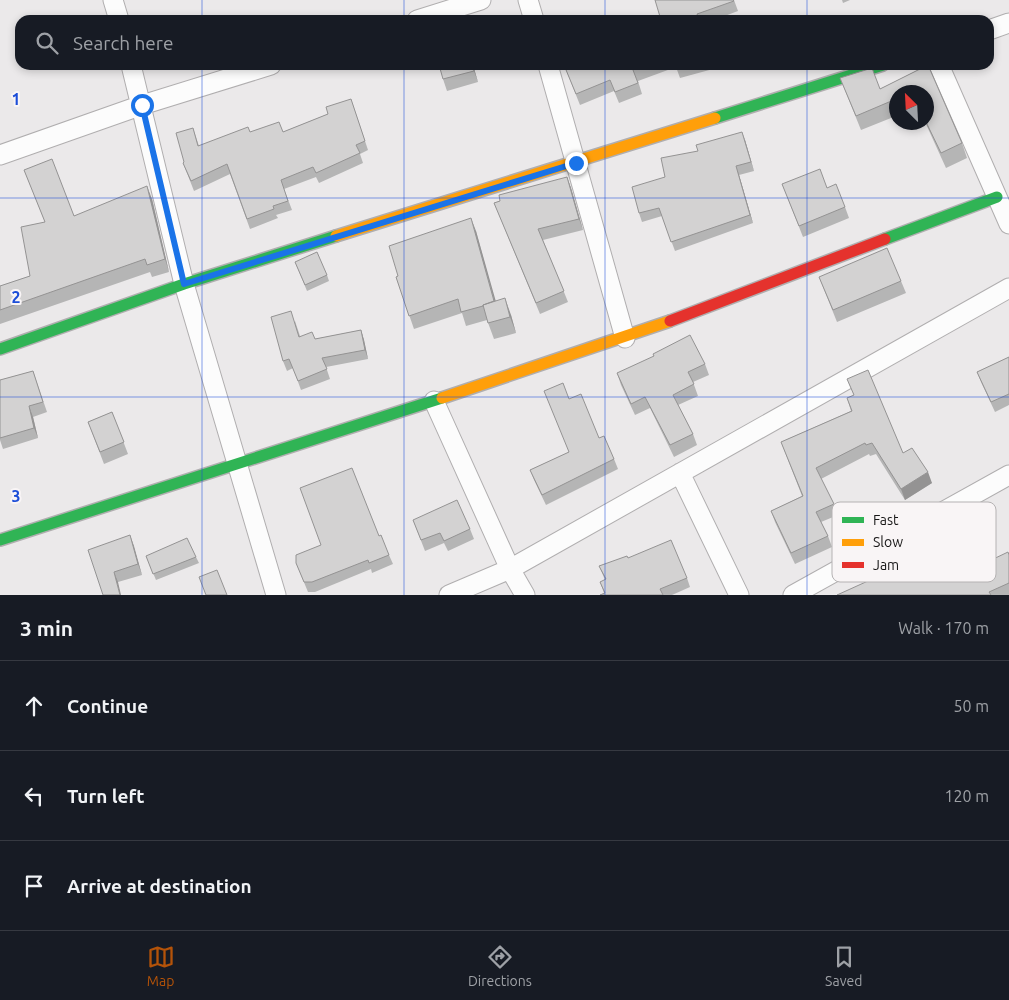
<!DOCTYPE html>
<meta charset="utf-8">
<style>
:root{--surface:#171b24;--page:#20242c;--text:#f1f3f6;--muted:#9ea1a6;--line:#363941;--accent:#b45309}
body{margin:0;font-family:Ubuntu,sans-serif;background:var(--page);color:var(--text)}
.compass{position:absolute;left:889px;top:85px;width:45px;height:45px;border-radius:50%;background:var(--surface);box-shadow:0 2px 8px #0003;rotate:336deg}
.stop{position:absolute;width:15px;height:15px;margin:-11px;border:4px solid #1a73e8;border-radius:50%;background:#fff}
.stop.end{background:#1a73e8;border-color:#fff;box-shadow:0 1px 5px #0008}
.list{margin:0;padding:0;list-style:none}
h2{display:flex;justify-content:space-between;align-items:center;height:65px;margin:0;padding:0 20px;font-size:21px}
h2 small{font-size:16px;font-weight:400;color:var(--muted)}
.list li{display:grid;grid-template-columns:32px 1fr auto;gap:15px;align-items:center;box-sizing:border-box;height:90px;padding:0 20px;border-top:1px solid var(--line)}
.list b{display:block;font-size:19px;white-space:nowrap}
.list em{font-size:16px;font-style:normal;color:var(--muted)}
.icon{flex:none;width:28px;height:28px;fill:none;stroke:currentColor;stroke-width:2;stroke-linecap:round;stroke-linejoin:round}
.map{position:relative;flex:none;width:1009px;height:595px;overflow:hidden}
.search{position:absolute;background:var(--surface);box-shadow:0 2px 8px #0003;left:15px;right:15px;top:15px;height:55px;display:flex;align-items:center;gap:12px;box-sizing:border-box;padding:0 18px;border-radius:15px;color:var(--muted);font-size:19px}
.sheet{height:335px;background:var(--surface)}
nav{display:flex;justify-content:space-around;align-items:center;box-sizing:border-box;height:70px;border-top:1px solid var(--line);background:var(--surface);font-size:14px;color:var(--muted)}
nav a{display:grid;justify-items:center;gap:2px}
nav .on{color:var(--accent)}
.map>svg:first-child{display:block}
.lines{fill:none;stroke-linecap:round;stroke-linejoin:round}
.street-casing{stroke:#b0aeaf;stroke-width:21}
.fast-casing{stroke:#b0aeaf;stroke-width:14}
.slow-casing{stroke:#b0aeaf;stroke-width:14}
.jam-casing{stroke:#b0aeaf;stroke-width:14}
.street{stroke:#fcfcfc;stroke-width:19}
.fast{stroke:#30b455;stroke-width:11}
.slow{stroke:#ff9f0a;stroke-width:11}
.jam{stroke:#e5322d;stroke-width:11}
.wall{fill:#b5b5b5}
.shaded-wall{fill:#949393}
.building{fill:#d3d2d2;stroke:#949393}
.route{stroke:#1a73e8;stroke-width:6}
.grid{fill:none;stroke:#1d4ed8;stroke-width:1;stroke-opacity:0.55}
.key{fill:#f9f5f6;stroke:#b5b2b3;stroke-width:1}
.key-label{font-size:14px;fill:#171616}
.grid-label{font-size:16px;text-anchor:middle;font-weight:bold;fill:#1d4ed8;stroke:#f9f5f6;stroke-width:4;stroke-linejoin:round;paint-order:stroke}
</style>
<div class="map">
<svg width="1009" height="595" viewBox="0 0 1009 595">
<rect width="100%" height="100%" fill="#ebe9ea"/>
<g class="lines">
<defs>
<path id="street" d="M113,0L119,20
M528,0L534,20
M417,20L481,0
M989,30L1009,23
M131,65L184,284L276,595
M548,65L625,338
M939,65L1009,224
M0,155L142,105L271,65
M434,401L510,569L525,595
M680,473L739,595
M449,595L510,569L1009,288
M793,595L1009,475"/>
<path id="fast" d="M715,118L883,65
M885,239L997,197
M0,349L184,284L336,236
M0,540L442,398"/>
<path id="slow" d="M336,236L715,118
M442,398L670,321"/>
<path id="jam" d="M670,321L885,239"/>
</defs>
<use href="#street" class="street-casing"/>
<use href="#fast" class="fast-casing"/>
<use href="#slow" class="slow-casing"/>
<use href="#jam" class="jam-casing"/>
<use href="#street" class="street"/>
<use href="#fast" class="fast"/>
<use href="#slow" class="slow"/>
<use href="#jam" class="jam"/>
</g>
<path class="wall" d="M734,0L738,11L714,20H661Z
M842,0H850L843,3Z
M473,65L478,82L447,91L443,79Z
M564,65H712L713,69L680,78L676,67L638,81L642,94L619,103L614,91L580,105Z
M928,65L962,143L967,158L946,168L925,122H926V92H896V116L861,130L840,78L880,89Z
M351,99L368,150L360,154L363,163L319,183L316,177L284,189L292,210L276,215L278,218L250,229L230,174L194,191L183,163L184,162L193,128L199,146L250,132H283L328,114Z
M745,140L754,171L739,175L753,223L675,251L662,216L642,222L639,213L665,177L698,151Z
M24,170L74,216L152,199L169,272L152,277L150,272L0,324V286L30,276L45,222Z
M567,177L571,188L583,230L543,240L568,302L540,314L494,203Z
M782,184L827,188L845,207L849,218L803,237Z
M476,231L495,301L511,315L516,333L494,339L487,320L466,326L462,313L414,329L396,277Z
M295,262L327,275L329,281L307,291Z
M819,277L901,281L906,293L837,322Z
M295,321L300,336L315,339L361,330L364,340L368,359L326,367L330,379L301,390L293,368L287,371L283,361Z
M1009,357V405L995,412L981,382L977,372Z
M705,364L709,375L693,382L698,396L678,405L693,434L697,445L674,457L650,408L635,415L621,385L617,373Z
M33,371L47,412L33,417L38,438L3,449L0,440V380Z
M847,379L903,453L932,483L905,500L876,454L870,456L869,454L821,479L834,504L838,515L821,522L828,536L832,547L795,564L775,522L771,511L802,496L781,442L851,411L847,398L854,395Z
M569,399L614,459L618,469L546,505L534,480L530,470L569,452Z
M112,412L128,454L104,464L88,422Z
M413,520L470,529L474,539L448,551L444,543L425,551Z
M130,535L142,575L118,582L103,595Z
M379,536L389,555L393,564L372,573L371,569L315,592H308L296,563Z
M1009,555V595H837L881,578L964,573Z
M146,556L196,557L199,563L156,580Z
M628,558L687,578L690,587L672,595H600L604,593L600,582L605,580L599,566Z"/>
<path class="shaded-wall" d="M472,65H473L478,82L474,71Z
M742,132L745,140L754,171L751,162Z
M736,166L739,175L753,223L750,215Z
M567,177L571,188L583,230L579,219Z
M147,186L152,199L169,272L165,259Z
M471,218L476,231L500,316L495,303Z
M505,298L511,315L516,333L510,317Z
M361,330L364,340L368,359L365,350Z
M29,406L33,417L38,438L34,428Z
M928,472L932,483L905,500L901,489Z
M130,535L134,546L142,575L138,564Z
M114,572L118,582L121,595H120Z"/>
<path class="building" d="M655,0H733L734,1L697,14L699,20H661Z
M439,65H472L474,71L443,79Z
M564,65H647L633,70L638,83L615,92L610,80L576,94Z
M676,65H684L676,67Z
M928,65L962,143L941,153L926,122V92H896V99L856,116L840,78L872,68L880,89Z
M351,99L365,141L356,145L360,153L316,173L313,167L281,180L288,201L273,206L274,209L247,219L227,164L191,181L183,163L184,162L176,133L193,128L198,146L248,127L250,132L279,122L283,132L328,114L326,107Z
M742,132L751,162L736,166L750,215L671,242L659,208L639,213L632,187L665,177L661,158L698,151L696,145Z
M52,159L74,216L147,186L165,259L147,265L145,259L0,310V286L30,276L21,227L45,222L24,170Z
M820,169L827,188L836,184L845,207L799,226L782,184Z
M567,177L579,219L538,229L564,291L536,303L494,203L500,201L499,195Z
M471,218L494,301L483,305V306L461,312L458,299L409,316L396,277L398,276L389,246Z
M887,248L901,281L833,310L819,277Z
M317,252L327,275L305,285L295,262Z
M505,298L510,317L488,323L483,305Z
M291,311L299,337L312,332L315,339L361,330L365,350L322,358L327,369L298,381L289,359L283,361L271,317Z
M690,335L705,364L688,372L694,384L673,395L693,434L670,445L645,397L631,404L617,373L654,356L653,354Z
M1009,357V394L991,402L977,372Z
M868,370L903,453L912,448L928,472L901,489L872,443L866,445L865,443L816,468L834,504L816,512L828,536L791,553L771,511L803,496L781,442L852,411L847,398L854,395L847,379Z
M33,371L43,402L29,406L34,428L0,438V380Z
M563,383L569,399L581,394L599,438L604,436L614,459L542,495L530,470L569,452L544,391Z
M112,412L124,442L100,452L88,422Z
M352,468L379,536L381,535L389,555L369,563L368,560L312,582H304L296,563V555L321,545L300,488Z
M457,500L470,529L444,541L440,533L421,540L413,520Z
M130,535L138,564L114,572L120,595H103L88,550Z
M187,538L196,557L153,574L146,556Z
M671,540L687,578L660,589L663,595H600L605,593L600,582L606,579L599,566L627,556L628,558Z
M950,545L964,573L1008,552L1009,555V583L989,592L991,595H837L879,576L881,578Z
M217,570L227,595H206L199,577Z"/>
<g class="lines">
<path class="route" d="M142,105L184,284L576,163"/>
</g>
<path class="grid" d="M202,0V20M404,0V20M605,0V20M807,0V20M202,65V595M404,65V595M605,65V595M807,65V595M0,198H1009M0,397H1009"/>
<rect x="832" y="502" width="164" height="80" rx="8" class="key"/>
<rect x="842" y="517" width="22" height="6" fill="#30b455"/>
<rect x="842" y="539" width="22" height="7" fill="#ff9f0a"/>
<rect x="842" y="562" width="22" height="6" fill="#e5322d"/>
<g class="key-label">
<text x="873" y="525">Fast</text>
<text x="873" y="547">Slow</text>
<text x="873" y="570">Jam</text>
</g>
<g class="grid-label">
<text x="16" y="105">1</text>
<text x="16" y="303">2</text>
<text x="16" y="502">3</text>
</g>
</svg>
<svg class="compass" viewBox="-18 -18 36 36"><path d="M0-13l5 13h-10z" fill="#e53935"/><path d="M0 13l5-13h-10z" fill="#9ea1a6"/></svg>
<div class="stop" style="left:142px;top:105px"></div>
<div class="stop end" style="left:576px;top:163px"></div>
<div class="search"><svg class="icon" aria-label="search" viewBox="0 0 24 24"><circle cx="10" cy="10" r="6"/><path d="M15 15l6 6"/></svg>Search here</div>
</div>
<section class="sheet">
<h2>3 min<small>Walk · 170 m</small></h2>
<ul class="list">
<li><svg class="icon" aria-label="ahead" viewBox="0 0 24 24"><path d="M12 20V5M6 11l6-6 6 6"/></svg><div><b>Continue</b></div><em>50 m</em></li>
<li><svg class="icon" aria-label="left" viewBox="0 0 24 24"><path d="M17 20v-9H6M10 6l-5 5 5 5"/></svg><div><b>Turn left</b></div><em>120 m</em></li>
<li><svg class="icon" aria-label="arrive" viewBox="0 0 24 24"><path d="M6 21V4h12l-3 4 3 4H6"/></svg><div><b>Arrive at destination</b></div></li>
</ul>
</section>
<nav>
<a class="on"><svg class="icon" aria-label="map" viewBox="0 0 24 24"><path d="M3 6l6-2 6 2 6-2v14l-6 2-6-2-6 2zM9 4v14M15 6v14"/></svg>Map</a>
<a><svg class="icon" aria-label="directions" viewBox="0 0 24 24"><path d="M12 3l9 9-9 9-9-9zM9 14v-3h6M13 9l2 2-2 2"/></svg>Directions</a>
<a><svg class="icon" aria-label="saved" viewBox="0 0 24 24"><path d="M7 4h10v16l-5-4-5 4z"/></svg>Saved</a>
</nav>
